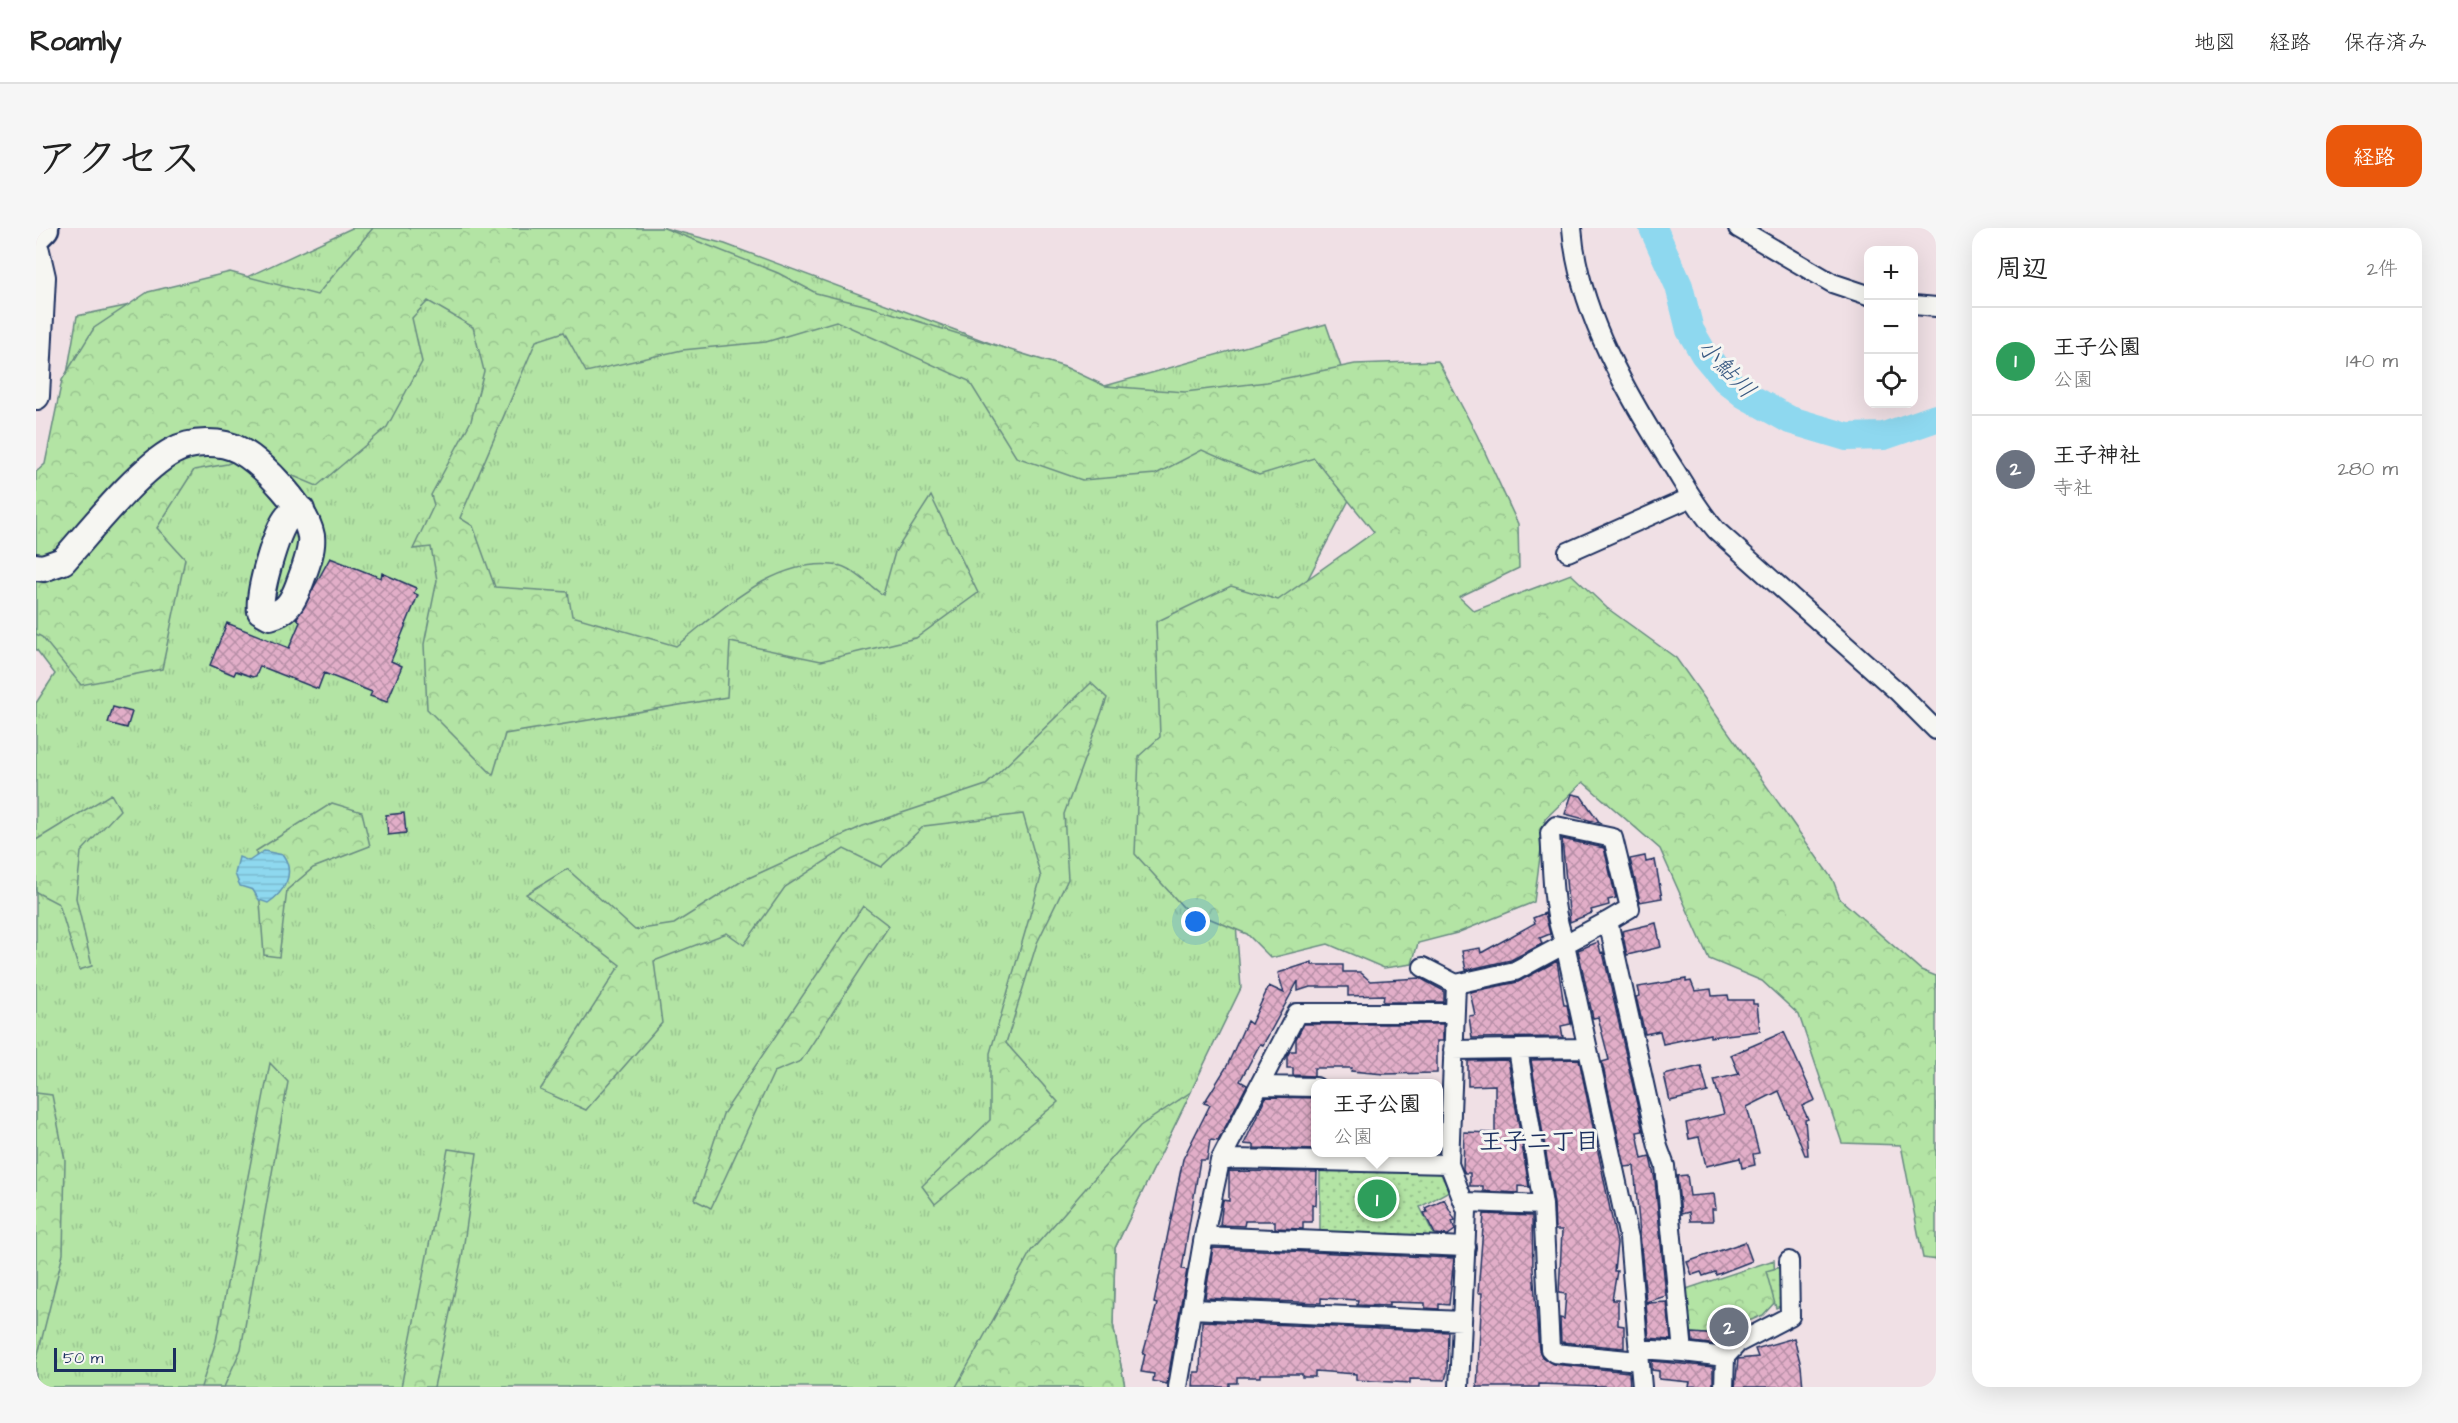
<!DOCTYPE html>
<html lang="ja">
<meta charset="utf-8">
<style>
:root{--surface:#fff;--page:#f6f6f6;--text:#222;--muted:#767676;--line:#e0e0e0;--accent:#ea580c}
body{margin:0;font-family:"Architects Daughter","Klee One",sans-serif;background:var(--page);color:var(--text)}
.controls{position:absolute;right:18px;top:18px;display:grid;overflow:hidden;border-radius:12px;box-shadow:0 6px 24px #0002}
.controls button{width:54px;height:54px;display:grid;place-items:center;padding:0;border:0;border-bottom:2px solid var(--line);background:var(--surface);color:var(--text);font:30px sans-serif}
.scale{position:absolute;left:18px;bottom:15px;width:122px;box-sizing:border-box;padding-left:6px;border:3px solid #1b2f5e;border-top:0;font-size:16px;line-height:21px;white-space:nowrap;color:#1b2f5e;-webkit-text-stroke:4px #f6f6f2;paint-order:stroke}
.you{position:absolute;left:1160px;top:694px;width:21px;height:21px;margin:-15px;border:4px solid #fff;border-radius:50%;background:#1a73e8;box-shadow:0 0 0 9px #1a73e833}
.badge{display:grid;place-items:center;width:39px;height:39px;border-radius:50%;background:var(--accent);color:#fff;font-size:20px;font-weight:700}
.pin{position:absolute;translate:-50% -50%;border:3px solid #fff;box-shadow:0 2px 6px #0006}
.popup{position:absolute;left:1275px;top:851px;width:132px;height:78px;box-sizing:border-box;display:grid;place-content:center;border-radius:12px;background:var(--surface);filter:drop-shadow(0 2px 4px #0005);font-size:20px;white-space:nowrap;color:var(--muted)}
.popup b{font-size:22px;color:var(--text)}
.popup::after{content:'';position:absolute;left:50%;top:100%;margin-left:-12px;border:12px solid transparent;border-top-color:var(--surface)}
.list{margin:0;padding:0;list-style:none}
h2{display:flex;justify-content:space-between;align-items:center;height:78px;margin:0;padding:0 24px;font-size:26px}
h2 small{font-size:20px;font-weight:400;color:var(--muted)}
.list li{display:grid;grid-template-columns:39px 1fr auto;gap:18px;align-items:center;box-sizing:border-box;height:108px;padding:0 24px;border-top:2px solid var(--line)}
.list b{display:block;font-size:22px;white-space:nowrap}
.list p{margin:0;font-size:20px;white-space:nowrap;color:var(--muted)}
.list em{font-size:20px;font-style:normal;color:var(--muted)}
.icon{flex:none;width:33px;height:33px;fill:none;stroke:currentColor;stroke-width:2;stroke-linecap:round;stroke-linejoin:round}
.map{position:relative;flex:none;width:1900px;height:1159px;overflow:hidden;border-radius:18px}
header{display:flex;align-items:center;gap:36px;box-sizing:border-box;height:84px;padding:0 30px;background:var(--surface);border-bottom:2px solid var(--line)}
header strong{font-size:28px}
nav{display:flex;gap:33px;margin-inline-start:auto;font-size:21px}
.intro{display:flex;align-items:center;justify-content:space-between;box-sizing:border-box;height:144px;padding:0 36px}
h1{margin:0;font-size:42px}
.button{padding:15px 27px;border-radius:18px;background:var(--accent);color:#fff;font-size:21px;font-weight:700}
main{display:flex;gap:36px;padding:0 36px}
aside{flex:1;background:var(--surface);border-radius:18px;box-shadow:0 6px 24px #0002}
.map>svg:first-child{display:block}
.grass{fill:url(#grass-tufts);stroke:#678a81;stroke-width:1.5}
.forest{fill:url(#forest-crowns);stroke:#678a81;stroke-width:1.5}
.park{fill:url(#park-dots);stroke:#678a81;stroke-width:1.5}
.water{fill:url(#water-rules);stroke:#6094b5;stroke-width:1.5}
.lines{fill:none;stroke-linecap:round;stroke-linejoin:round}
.river{stroke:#8ed8ef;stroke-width:28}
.building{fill:url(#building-cross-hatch);stroke:#1b2f5e;stroke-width:1.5}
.street-casing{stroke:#1b2f5e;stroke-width:22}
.secondary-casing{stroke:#1b2f5e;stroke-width:30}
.primary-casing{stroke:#1b2f5e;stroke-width:33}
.street{stroke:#f6f6f2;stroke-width:18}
.secondary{stroke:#f6f6f2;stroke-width:26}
.primary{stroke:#f6f6f2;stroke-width:28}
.labels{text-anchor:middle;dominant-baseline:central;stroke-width:6;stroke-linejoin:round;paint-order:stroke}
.water-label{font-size:24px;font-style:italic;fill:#385982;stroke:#f6f6f2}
.neighbourhood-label{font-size:24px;font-weight:bold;fill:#1b2f5e;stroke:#f6f6f2}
</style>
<header>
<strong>Roamly</strong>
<nav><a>地図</a><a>経路</a><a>保存済み</a></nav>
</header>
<div class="intro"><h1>アクセス</h1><a class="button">経路</a></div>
<main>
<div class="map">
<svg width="1900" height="1159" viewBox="0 0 1900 1159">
<defs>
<pattern id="grass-tufts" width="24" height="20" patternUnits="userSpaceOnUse" patternTransform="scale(1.5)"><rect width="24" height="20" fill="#b3e4a4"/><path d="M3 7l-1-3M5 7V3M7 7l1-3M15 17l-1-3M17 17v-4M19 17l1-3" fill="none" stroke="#99c490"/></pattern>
<pattern id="forest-crowns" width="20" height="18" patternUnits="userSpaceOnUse" patternTransform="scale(1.5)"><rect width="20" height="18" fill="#b3e4a4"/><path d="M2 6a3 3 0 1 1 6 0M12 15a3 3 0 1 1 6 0" fill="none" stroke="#99c490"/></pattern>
<pattern id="park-dots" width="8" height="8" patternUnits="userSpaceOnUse" patternTransform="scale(1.5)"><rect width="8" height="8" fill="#b3e4a4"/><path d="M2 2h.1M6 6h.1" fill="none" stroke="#99c490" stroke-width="1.8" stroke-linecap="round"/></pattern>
<pattern id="water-rules" width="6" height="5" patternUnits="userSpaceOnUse" patternTransform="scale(1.5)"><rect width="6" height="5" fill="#8ed8ef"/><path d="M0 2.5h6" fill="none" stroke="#7abacf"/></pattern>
<pattern id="building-cross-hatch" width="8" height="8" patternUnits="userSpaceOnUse" patternTransform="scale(1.5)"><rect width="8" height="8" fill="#e2aec8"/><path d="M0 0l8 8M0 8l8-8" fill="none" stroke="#b68ea6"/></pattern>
</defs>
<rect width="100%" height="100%" fill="#f0e0e5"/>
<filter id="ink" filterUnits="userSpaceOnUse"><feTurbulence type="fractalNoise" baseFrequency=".0167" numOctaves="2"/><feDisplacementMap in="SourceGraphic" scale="12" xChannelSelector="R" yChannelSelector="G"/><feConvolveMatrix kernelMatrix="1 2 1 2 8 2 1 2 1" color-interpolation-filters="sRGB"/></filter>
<g filter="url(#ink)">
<path class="grass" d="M316,0H628L689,16L1069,158L1290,96L1336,228L1216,458L1195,633L1205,760L1079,1020L1077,1096L1089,1159H0V475L19,446L0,421V301L9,274L41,88L196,56Z"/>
<path class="forest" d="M337,0H628L742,45L780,65L836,79L1029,139L1069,158L1149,164L1231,154L1319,136L1402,133L1441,207L1482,296L1483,340L1423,369L1438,383L1535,346L1571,380L1640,430L1797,652L1804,671L1885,742L1900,748V1032L1887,1030L1865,917L1806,915L1763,787L1726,753L1673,731L1624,621L1547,554L1509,591L1498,674L1421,705L1382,715L1376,736L1348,740L1292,716L1235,730L1211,706L1148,680L1099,626L1103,528L1124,509L1120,394L1195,358L1242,372L1338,304L1278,230L1223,247L1166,222L1120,246L1046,252L980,229L933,153L800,93L730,114L646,122L550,144L528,104L500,113L424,290L437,298L459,359L532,364L536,388L640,418C685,383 741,326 805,338C818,341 835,359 847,367L859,324L895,268L942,365L880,410L785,433L694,414L691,469L469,506L457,547L391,481L388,416L401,352L395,319L377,321L398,277L395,267L435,193L448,143L437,99L392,73L376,90L386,134L351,199L281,258L236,239L217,226L191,236L158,242L121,300L149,331L126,441L45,457L6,409L0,406V244L9,236L26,152L58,100L112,64L194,44L281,67Z
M1055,455L1071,470L1028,586L1032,651L1001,715L970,815L1022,874L899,976L886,958L954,892V825L1005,649L987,586L888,598L845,639L808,621L749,659L708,717L691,705L618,733L626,795L550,882L504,862L584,737L490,666L531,641L599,702L638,696L706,653L827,598L950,557Z
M75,566L84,582L45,624L40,670L56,738L43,742L23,676L0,664V612Z
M296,575L326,584L334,618L277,640L251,662L243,729L228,727L220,623Z
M827,678L853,698L765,833L738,844L675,980L659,972L687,886Z
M234,835L252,854L205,1121L188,1159H165L180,1113Z
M1155,864L1079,1020L1077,1096L1089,1159H920L995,1023L1104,898Z
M0,865L16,867L29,932L27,1026L0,1134Z
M412,921L441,925L426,1029L398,1159H365Z
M1738,1032L1740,1073L1727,1087L1708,1095L1703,1109L1688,1118L1681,1117L1679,1105L1656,1107L1646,1102L1650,1061Z"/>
<path class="park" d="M1284,939L1403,942L1413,963L1384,979L1399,1009L1284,1004Z
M1748,1038L1749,1076L1740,1080L1730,1043Z"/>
<path class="water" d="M228,623L247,627C260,646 248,664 232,675L223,672L217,662L204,658L199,646L203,629L213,633Z"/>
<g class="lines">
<path class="river" d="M1617,0L1643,58L1654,102L1668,126L1689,151L1709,167L1754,192L1811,209L1848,208L1900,190"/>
</g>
<path class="building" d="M294,330L345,350L346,345L380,360L378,365L382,367L355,433L366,438L351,474L334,468L336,464L288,445L282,461L224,438L220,448L217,449L200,443L198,447L174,437L191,395L253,420L264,394L261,390Z
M77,479L96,484L91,500L72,495Z
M1536,566L1545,568L1564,595L1529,586Z
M368,585L370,605L352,607L350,587Z
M1526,611L1568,620L1580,670L1572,672L1573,677L1555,682L1556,685L1534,694Z
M1609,628L1610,634L1619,632L1626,670L1604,674L1594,631Z
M1509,685L1514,706L1504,710L1506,716L1475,732L1430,742L1426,723L1444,720L1445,725L1499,695L1497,690Z
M1620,695L1625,719L1591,727L1586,703Z
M1562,714L1565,725L1567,724L1607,903L1601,904L1606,931L1614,929L1619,952L1630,1068L1610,1074L1598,938L1589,939L1566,834L1573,832L1562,789L1557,790L1542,722Z
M1521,733L1528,777H1531L1535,796L1525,798L1527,809L1436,810L1433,788L1439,787L1434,764L1482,754Z
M1276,734V737H1307V744H1324L1334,753L1384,750L1408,763V774H1347L1348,767L1312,768V759H1274L1262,763V753L1227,817L1224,816L1204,853L1211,857L1182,913L1174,912L1171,932H1164L1146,1041L1151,1042L1131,1156L1117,1153L1118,1146L1105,1144L1109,1126H1107L1121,1076L1118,1075L1147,931L1174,877L1168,875L1191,838L1211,793L1215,796L1233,758L1248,765L1242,745Z
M1650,751V754L1655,753L1659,763L1675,761L1676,768L1692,767L1693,772H1717V776H1721L1724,803L1674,809V806L1627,816L1624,803L1609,806L1600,769L1604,768L1602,759Z
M1268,796H1407V813H1401V845L1348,846L1315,843L1316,840H1278V848L1257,847V840H1251V828L1254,823H1260V811Z
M1748,804L1779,872L1766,878L1772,891L1769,892L1772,927H1769L1743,863L1711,879L1723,925L1717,926L1719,937L1706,940L1704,930L1670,938L1663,909L1653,911L1650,895L1688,886L1678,852L1703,846L1695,827Z
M1543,831L1581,1015L1578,1043H1581L1576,1072H1582V1097L1588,1098V1120L1525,1114L1524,1090L1528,1091L1530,1066L1523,1065L1526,1002H1519L1518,975L1495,832Z
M1472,832L1493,959L1482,958V965L1447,963V958H1434V945H1429L1427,941L1428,904L1459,905V857L1432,858V833Z
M1665,838L1672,864L1634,873L1628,847Z
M1230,869L1280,870V922L1218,920V917L1208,916Z
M1193,943L1281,944L1280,977L1276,976V994H1267V1001L1239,1000V993H1209L1208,998L1184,997L1187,972L1193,973Z
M1651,947L1654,968L1678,966L1680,981H1676L1677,993H1654L1653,984L1645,986L1641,948Z
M1408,971L1419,992L1416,993L1419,1002L1412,1007L1399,1006L1388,985L1391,984L1389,980Z
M1448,986L1496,988L1497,1040L1503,1122L1506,1129L1517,1136L1593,1144L1594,1159L1503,1156V1159H1441L1446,1065H1442Z
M1709,1014L1716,1033L1680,1047L1679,1044L1667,1048L1665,1044L1656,1047L1651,1034Z
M1177,1020L1418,1030L1413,1077L1403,1076V1081L1389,1080V1075L1353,1074V1078L1321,1077L1322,1072L1285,1070V1075L1169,1070Z
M1631,1074L1635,1112L1613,1110L1610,1075Z
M1166,1093L1412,1104L1411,1145L1409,1152L1374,1151V1155L1320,1152V1146L1279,1143V1149H1266V1146H1224V1149H1201V1155H1193V1159H1157L1158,1144H1164Z
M1656,1105L1683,1107L1682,1117L1657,1114Z
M1758,1110L1765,1138L1767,1159H1699L1702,1131L1722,1129L1719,1121Z
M1616,1133L1677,1139V1159L1653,1158L1654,1154L1623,1151V1143L1616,1142Z"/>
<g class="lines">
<defs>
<path id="street" d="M1536,0C1542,84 1594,172 1639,242C1652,263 1664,284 1680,302L1861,463L1900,502
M1702,0L1796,55L1832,67
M1878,77L1900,79
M1532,324L1656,269
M1572,693L1594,680L1577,610L1520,598L1514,605C1517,643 1515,680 1529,716L1572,693L1622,919L1629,938L1647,1124L1603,1121
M1387,739L1420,756
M1482,821L1507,977L1514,1121L1518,1125L1603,1133
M1417,822L1550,820
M1224,858L1280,859
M1184,933L1197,931L1413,936
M1429,974L1507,977
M1168,1008L1430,1019
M1156,1081L1426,1093
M1647,1124L1689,1129L1688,1159
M1689,1129L1702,1115L1754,1088L1753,1033
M1142,1159L1168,1008L1184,933L1261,785H1418
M1423,1159L1431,983L1413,936L1420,756L1479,743L1529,716L1593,1010L1606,1159"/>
<path id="secondary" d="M0,23L6,49L0,168
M0,339L7,340L27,333C54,303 103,241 137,223C155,213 185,212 203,222C228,236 270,280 275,308C277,323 268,343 263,357C257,373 251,384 234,388L225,383C222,365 240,303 252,289C255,286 261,284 265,282"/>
<path id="primary" d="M0,8L8,0"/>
</defs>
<use href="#street" class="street-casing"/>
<use href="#secondary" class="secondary-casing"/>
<use href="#primary" class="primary-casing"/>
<use href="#street" class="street"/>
<use href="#secondary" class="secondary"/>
<use href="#primary" class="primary"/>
</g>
</g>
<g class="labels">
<g class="water-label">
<text transform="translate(1690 141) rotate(46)">小鮎川</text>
</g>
<g class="neighbourhood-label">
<text x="1503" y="914">王子二丁目</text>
</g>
</g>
</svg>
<div class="controls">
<button>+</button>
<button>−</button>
<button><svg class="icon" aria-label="locate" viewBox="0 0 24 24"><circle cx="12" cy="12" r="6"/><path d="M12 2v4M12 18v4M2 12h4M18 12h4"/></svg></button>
</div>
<div class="scale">50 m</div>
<div class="you"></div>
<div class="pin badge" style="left:1341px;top:971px;background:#2e9e5b">1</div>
<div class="popup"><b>王子公園</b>公園</div>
<div class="pin badge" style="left:1693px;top:1099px;background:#6b7280">2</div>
</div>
<aside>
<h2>周辺<small>2件</small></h2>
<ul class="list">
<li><span class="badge" style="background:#2e9e5b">1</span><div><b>王子公園</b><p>公園</p></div><em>140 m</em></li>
<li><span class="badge" style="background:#6b7280">2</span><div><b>王子神社</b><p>寺社</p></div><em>280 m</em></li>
</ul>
</aside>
</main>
